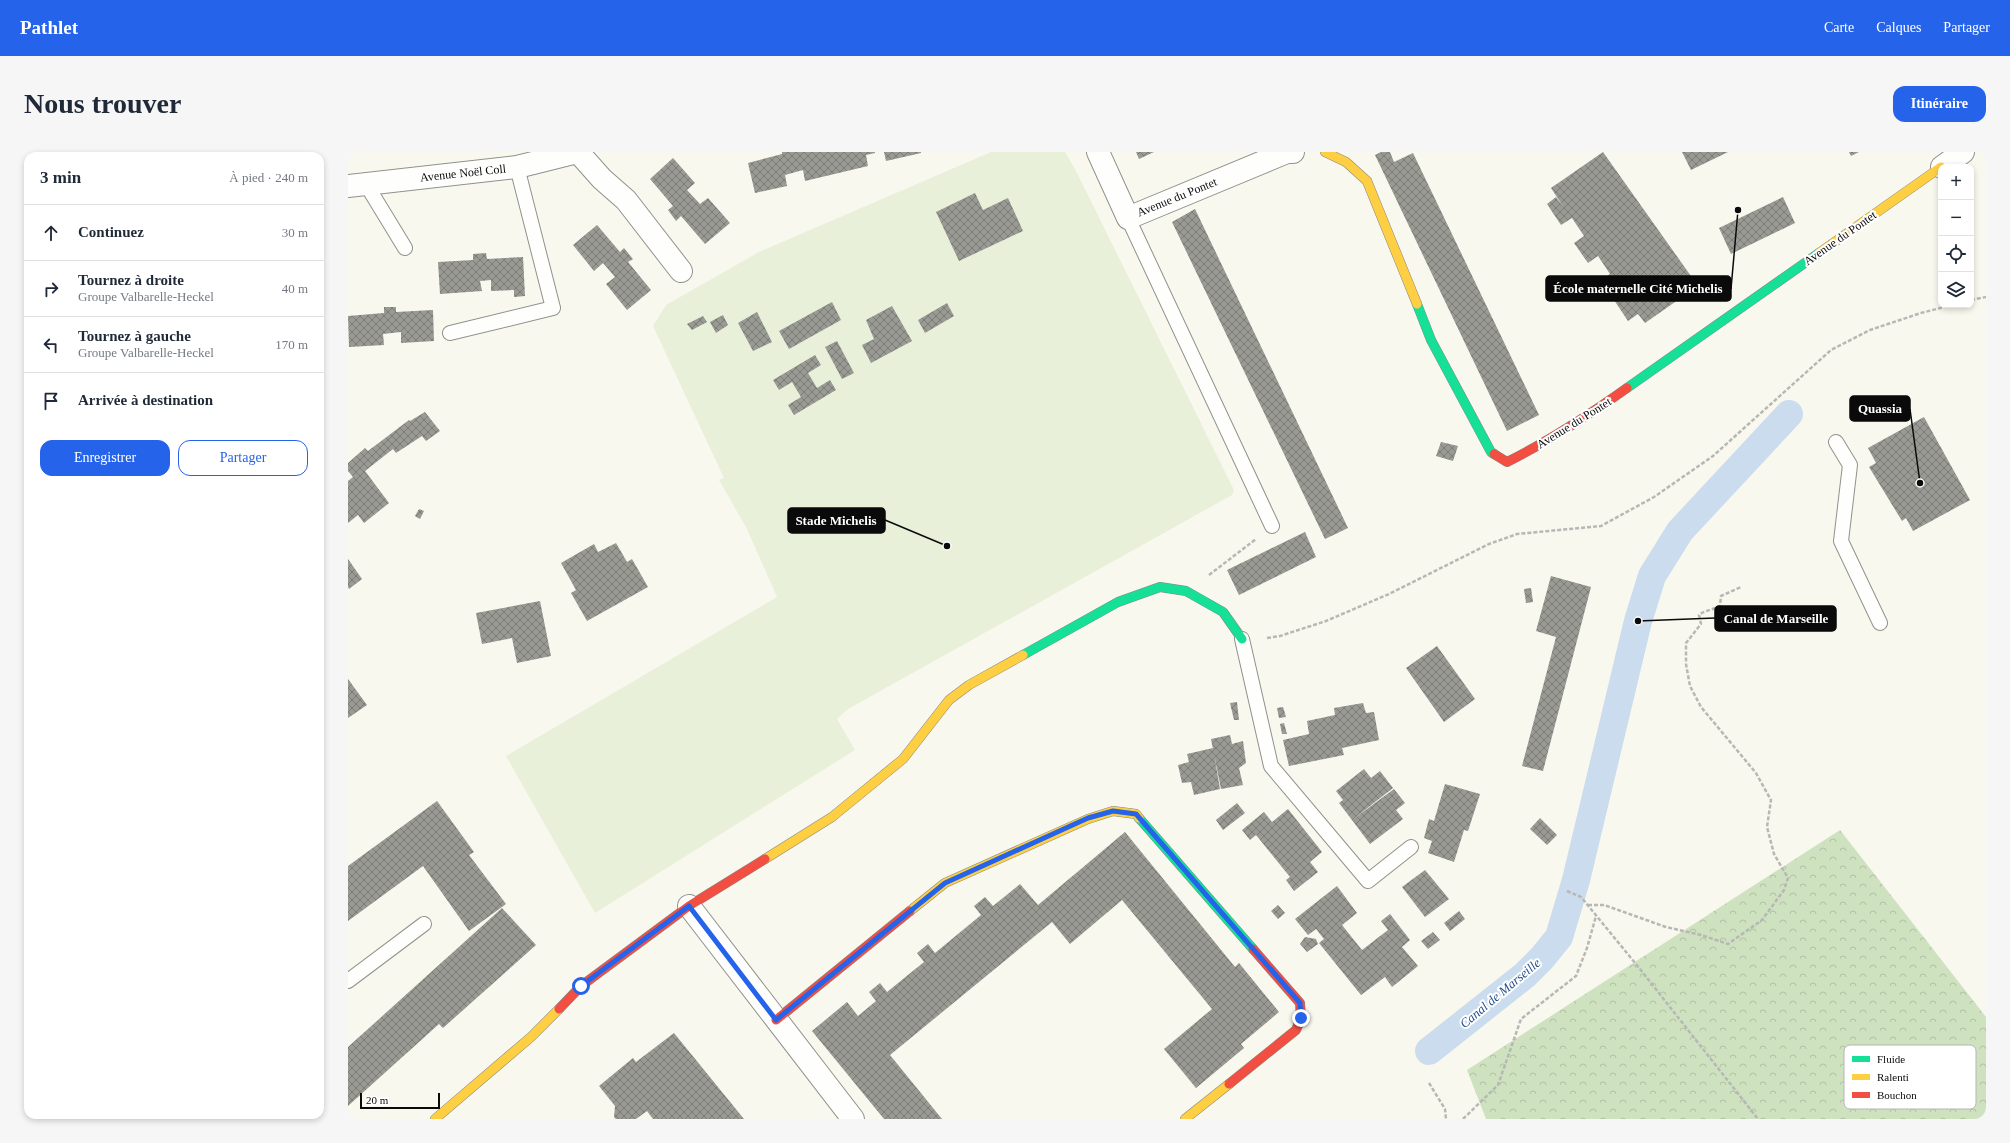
<!DOCTYPE html>
<html lang="fr">
<meta charset="utf-8">
<style>
:root{--surface:#fff;--page:#f6f6f7;--text:#1f2937;--muted:#747a83;--line:#e0e1e3;--accent:#2563eb}
body{margin:0;font-family:Georgia,serif;background:var(--page);color:var(--text)}
.controls{position:absolute;right:12px;top:12px;display:grid;overflow:hidden;border-radius:8px;box-shadow:0 2px 6px #0003}
.controls button{width:36px;height:36px;display:grid;place-items:center;padding:0;border:0;border-bottom:1px solid var(--line);background:var(--surface);color:var(--text);font:20px sans-serif}
.scale{position:absolute;left:12px;bottom:10px;width:80px;box-sizing:border-box;padding-left:4px;border:2px solid #0a0a0a;border-top:0;font-size:11px;line-height:14px;white-space:nowrap;color:#0a0a0a;-webkit-text-stroke:3px #fff;paint-order:stroke}
.stop{position:absolute;width:12px;height:12px;margin:-9px;border:3px solid #2563eb;border-radius:50%;background:#fff}
.stop.end{background:#2563eb;border-color:#fff;box-shadow:0 1px 4px #0008}
.list{margin:0;padding:0;list-style:none}
h2{display:flex;justify-content:space-between;align-items:center;height:52px;margin:0;padding:0 16px;font-size:17px}
h2 small{font-size:13px;font-weight:400;color:var(--muted)}
.list li{display:grid;grid-template-columns:26px 1fr auto;gap:12px;align-items:center;box-sizing:border-box;height:56px;padding:0 16px;border-top:1px solid var(--line)}
.list b{display:block;font-size:15px;white-space:nowrap}
.list p{margin:0;font-size:13px;white-space:nowrap;color:var(--muted)}
.list em{font-size:13px;font-style:normal;color:var(--muted)}
.actions{display:flex;gap:8px;padding:12px 16px}
.actions a{flex:1;padding:9px 0;border:1px solid var(--accent);border-radius:12px;text-align:center;font-size:14px;color:var(--accent)}
.actions .main{background:var(--accent);color:#fff}
.icon{flex:none;width:22px;height:22px;fill:none;stroke:currentColor;stroke-width:2;stroke-linecap:round;stroke-linejoin:round}
.map{position:relative;flex:none;width:1638px;height:967px;overflow:hidden;border-radius:12px}
header{display:flex;align-items:center;gap:24px;box-sizing:border-box;height:56px;padding:0 20px;background:var(--accent);color:#fff}
header strong{font-size:19px}
nav{display:flex;gap:22px;margin-inline-start:auto;font-size:14px}
.intro{display:flex;align-items:center;justify-content:space-between;box-sizing:border-box;height:96px;padding:0 24px}
h1{margin:0;font-size:28px}
.button{padding:10px 18px;border-radius:12px;background:var(--accent);color:#fff;font-size:14px;font-weight:700}
main{display:flex;gap:24px;padding:0 24px}
aside{flex:1;background:var(--surface);border-radius:12px;box-shadow:0 2px 6px #0003}
.map>svg:first-child{display:block}
.forest{fill:url(#forest-crowns)}
.pitch{fill:#e8f0da}
.lines{fill:none;stroke-linecap:round;stroke-linejoin:round}
.canal{stroke:#cadced;stroke-width:28}
.building{fill:url(#building-cross-hatch)}
.lane-casing{stroke:#91918d;stroke-width:16}
.street-casing{stroke:#91918d;stroke-width:24}
.fast-casing{stroke:#888883;stroke-width:10}
.slow-casing{stroke:#888883;stroke-width:10}
.jam-casing{stroke:#888883;stroke-width:10}
.path{stroke:#b7b7b5;stroke-width:2.5;stroke-dasharray:4 2;stroke-linecap:butt}
.lane{stroke:#fefefc;stroke-width:14}
.street{stroke:#fefefc;stroke-width:22}
.fast{stroke:#16e098;stroke-width:9}
.slow{stroke:#ffcf43;stroke-width:9}
.jam{stroke:#f24e42;stroke-width:9}
.route{stroke:#2563eb;stroke-width:5}
.labels{text-anchor:middle;dominant-baseline:central;stroke-width:4;stroke-linejoin:round;paint-order:stroke}
.street-label{font-size:12px;fill:#0a0a0a;stroke:#fff}
.water-label{font-size:13px;font-style:italic;fill:#254f8b;stroke:#fff}
.key{fill:#fff;stroke:#b6b6b6;stroke-width:1}
.key-label{font-size:11px;fill:#0a0a0a}
.leader{fill:none;stroke:#0a0a0a;stroke-width:1.5}
.callout-dot{fill:#0a0a0a;stroke:#fff;stroke-width:1.5}
.callout{fill:#0a0a0a;stroke:#0a0a0a;stroke-width:1.5}
.callout-label{font-size:13px;text-anchor:middle;font-weight:bold;fill:#fff}
</style>
<header>
<strong>Pathlet</strong>
<nav><a>Carte</a><a>Calques</a><a>Partager</a></nav>
</header>
<div class="intro"><h1>Nous trouver</h1><a class="button">Itinéraire</a></div>
<main>
<aside>
<h2>3 min<small>À pied · 240 m</small></h2>
<ul class="list">
<li><svg class="icon" aria-label="ahead" viewBox="0 0 24 24"><path d="M12 20V5M6 11l6-6 6 6"/></svg><div><b>Continuez</b></div><em>30 m</em></li>
<li><svg class="icon" aria-label="right" viewBox="0 0 24 24"><path d="M7 20v-9h11M14 6l5 5-5 5"/></svg><div><b>Tournez à droite</b><p>Groupe Valbarelle-Heckel</p></div><em>40 m</em></li>
<li><svg class="icon" aria-label="left" viewBox="0 0 24 24"><path d="M17 20v-9H6M10 6l-5 5 5 5"/></svg><div><b>Tournez à gauche</b><p>Groupe Valbarelle-Heckel</p></div><em>170 m</em></li>
<li><svg class="icon" aria-label="arrive" viewBox="0 0 24 24"><path d="M6 21V4h12l-3 4 3 4H6"/></svg><div><b>Arrivée à destination</b></div></li>
</ul>
<div class="actions"><a class="main">Enregistrer</a><a>Partager</a></div>
</aside>
<div class="map">
<svg width="1638" height="967" viewBox="0 0 1638 967">
<defs>
<pattern id="forest-crowns" width="20" height="18" patternUnits="userSpaceOnUse"><rect width="20" height="18" fill="#cee2c0"/><path d="M2 6a3 3 0 1 1 6 0M12 15a3 3 0 1 1 6 0" fill="none" stroke="#b0c1a4"/></pattern>
<pattern id="building-cross-hatch" width="8" height="8" patternUnits="userSpaceOnUse"><rect width="8" height="8" fill="#9a9a94"/><path d="M0 0l8 8M0 8l8-8" fill="none" stroke="#7c7c77"/></pattern>
</defs>
<rect width="100%" height="100%" fill="#f8f8ee"/>
<path class="forest" d="M1492,678L1638,865V967H1138L1119,918Z"/>
<path class="pitch" d="M643,0H717L727,17L886,338L884,343L500,557L489,567L507,598L247,761L158,604L429,445L399,377L371,328L376,326L305,174L318,153L411,100Z"/>
<g class="lines">
<path class="canal" d="M1081,899L1177,823L1194,806L1211,785L1228,728L1290,469L1304,424L1332,379L1441,262"/>
</g>
<path class="building" d="M434,0H527V1L518,3L520,14L457,29L455,18L437,23L439,34L407,41L400,11L434,2Z
M536,0H573V1L538,9Z
M788,0H806L791,7Z
M1033,0H1042L1046,10L1065,1L1191,263L1159,279L1027,3Z
M1255,0L1350,134L1297,171L1290,162L1280,169L1266,148L1276,141L1269,132L1259,139L1252,129L1262,122L1250,104L1240,111L1226,91L1236,84L1224,66L1213,73L1199,52L1208,45L1216,56L1203,36Z
M1334,0H1380L1343,18Z
M1501,0H1511L1503,4Z
M325,6L347,31L339,38L352,52L360,46L382,71L357,92L333,64L328,69L320,58L325,54L302,27Z
M627,41L635,58L660,46L675,79L611,109L588,60Z
M1435,45L1447,71L1383,102L1371,76Z
M847,57L1000,376L977,387L824,70Z
M249,73L272,100L276,96L285,107L280,110L303,138L279,158L258,132L267,125L255,111L246,119L225,93Z
M138,101L139,107L175,105L177,144L166,145V138L143,139V128L132,129L134,139L92,142L90,110L125,108V102Z
M484,150L493,168L441,197L431,179Z
M599,151L606,164L577,181L570,168Z
M544,154L564,189L523,211L514,193L526,187L518,168Z
M36,155H48V160L85,158L86,189L53,191V180L35,182L36,193L1,195L0,164L36,161Z
M409,160L424,190L405,199L390,171Z
M375,163L380,173L368,181L362,170Z
M355,164L359,170L344,178L339,172Z
M489,189L506,221L494,227L477,195Z
M467,203L473,213L460,221L469,236L482,228L488,238L446,263L440,253L453,245L444,230L431,238L425,228Z
M77,260L92,279L78,289L74,284L48,301L45,297L17,319L41,351L16,371L10,363L0,371V329L5,325L0,319V311L17,296L20,299L61,268L62,269Z
M1576,265L1622,348L1565,379L1558,366L1554,369L1521,315L1528,311L1520,296Z
M1093,290L1110,294L1105,309L1088,304Z
M71,357L76,359L72,367L67,364Z
M957,380L968,405L891,443L879,418Z
M268,391L279,410L284,407L300,435L239,469L223,441L228,438L213,411L246,392L250,400Z
M0,407L14,427L1,437L0,435Z
M1203,424L1243,435L1195,619L1174,614L1208,485L1188,479Z
M1183,436L1185,450L1178,451L1176,437Z
M192,449L203,504L169,511L164,486L134,492L128,461Z
M1089,494L1127,547L1096,570L1058,516Z
M0,527L19,553L0,566Z
M889,550L891,568H886L882,551Z
M1015,551L1018,561L1026,560L1031,588L994,596L996,603L941,614L935,588L961,582L959,569L987,563L986,556Z
M935,555L938,565L931,566L929,556Z
M936,571L939,582H934L932,572Z
M882,583L884,592L895,589L898,611L891,616L895,633L873,637L863,587Z
M865,596L872,637L846,643L843,630L834,631L830,613L841,610L839,602Z
M1016,617L1023,626L1032,619L1045,636L1004,668L991,651L995,648L988,639Z
M1097,632L1132,642L1120,679L1116,678L1106,710L1080,701L1084,689L1076,686L1081,667L1086,669Z
M1046,637L1057,651L1048,658L1055,667L1022,692L1004,668Z
M89,649L126,700L121,703L158,752L121,779L75,714L0,769V714Z
M889,651L897,661L875,678L868,668Z
M940,657L974,700L962,710L970,720L946,739L938,728L942,725L908,683L902,688L894,678L916,660L924,670Z
M1192,666L1209,683L1199,693L1182,677Z
M777,680L887,815L891,811L931,860L893,892L896,896L848,936L816,897L864,857L774,748L722,792L704,770L542,903L594,967H536L464,879L499,850L510,864L528,849L521,840L532,831L539,840L576,810L569,801L580,792L587,801L633,763L626,754L637,745L645,754L672,732L690,753Z
M1077,718L1101,747L1077,765L1054,735Z
M989,734L1009,761L994,773L1014,798L1040,778L1033,769L1042,762L1062,788L1054,795L1070,814L1044,835L1037,825L1013,843L971,791L976,787L968,777L960,783L947,767Z
M930,753L937,761L930,767L923,759Z
M154,756L188,793L95,876L91,872L0,954V895Z
M1111,759L1117,767L1102,779L1096,771Z
M1085,780L1092,788L1080,797L1073,789Z
M957,785L968,787L970,792L959,800L952,792Z
M326,881L396,967H305L299,959L288,967H268L266,965L267,954L251,934L285,906L288,910Z"/>
<g class="lines">
<defs>
<path id="lane" d="M18,32L57,96
M780,66L924,374
M102,181L205,156L169,15
M1488,290L1502,313L1493,389L1532,471
M894,487L923,614L1020,729L1063,695
M0,829L76,772"/>
<path id="street" d="M230,0L254,27L278,48L333,119
M750,0L780,66L939,0H945
M1594,15L1615,0
M0,34L169,15L229,0
M341,754L505,967"/>
<path id="fast" d="M1069,152L1083,188L1143,300L1146,302
M1279,236L1471,101
M675,503L770,450L812,435L838,439L875,460L894,487
M791,666L905,797"/>
<path id="slow" d="M977,0L998,10L1019,29L1069,152
M1471,101L1593,15
M417,707L484,665L555,607L601,548L621,533L675,503
M562,759L597,731L740,667L765,659L788,662L791,666
M87,967L183,885L211,857
M837,967L881,932"/>
<path id="jam" d="M1146,302L1159,310C1201,289 1241,263 1279,236
M211,857L233,834L341,754L417,707
M428,868L562,759
M881,932L948,878L953,866L952,851L905,797"/>
</defs>
<use href="#lane" class="lane-casing"/>
<use href="#street" class="street-casing"/>
<use href="#fast" class="fast-casing"/>
<use href="#slow" class="slow-casing"/>
<use href="#jam" class="jam-casing"/>
<path class="path" d="M1623,148L1638,145
M861,423L908,387
M919,486L932,484L978,469L1041,442L1141,392L1169,382L1253,374L1306,345L1365,304L1483,198L1522,178L1573,161L1604,153
M1219,739L1233,745L1292,817L1410,967
M1240,753H1256L1318,775L1353,783L1380,792L1414,768L1436,738L1440,726L1426,702L1419,675L1423,648L1408,621L1353,555L1342,534L1338,512V491L1353,472L1351,463C1357,458 1365,458 1372,454L1373,444L1393,435
M1081,931L1097,957L1098,967
M1115,967L1150,933L1173,867L1228,824L1239,796L1248,764"/>
<use href="#lane" class="lane"/>
<use href="#street" class="street"/>
<use href="#fast" class="fast"/>
<use href="#slow" class="slow"/>
<use href="#jam" class="jam"/>
</g>
<g class="lines">
<path class="route" d="M233,834L341,754L428,868L597,731L740,666L765,659L788,662L952,851L953,866"/>
</g>
<g class="labels">
<g class="street-label">
<text transform="translate(115 21) rotate(-6)">Avenue Noël Coll</text>
<text transform="translate(829 45) rotate(-22)">Avenue du Pontet</text>
<text transform="translate(1492 86) rotate(-35)">Avenue du Pontet</text>
<text transform="translate(1226 271) rotate(-32)">Avenue du Pontet</text>
</g>
<g class="water-label">
<text transform="translate(1152 841) rotate(-40)">Canal de Marseille</text>
</g>
</g>
<rect x="1496" y="893" width="132" height="64" rx="6" class="key"/>
<rect x="1504" y="904" width="18" height="6" fill="#16e098"/>
<rect x="1504" y="922" width="18" height="6" fill="#ffcf43"/>
<rect x="1504" y="940" width="18" height="6" fill="#f24e42"/>
<g class="key-label">
<text x="1529" y="911">Fluide</text>
<text x="1529" y="929">Ralenti</text>
<text x="1529" y="947">Bouchon</text>
</g>
<path class="leader" d="M1390 58L1383 137M1572 331L1562 257M599 394L537 368M1290 469L1367 466"/>
<g class="callout-dot">
<circle cx="1390" cy="58" r="4"/>
<circle cx="1572" cy="331" r="4"/>
<circle cx="599" cy="394" r="4"/>
<circle cx="1290" cy="469" r="4"/>
</g>
<g class="callout">
<rect x="1198" y="124" width="185" height="25" rx="4"/>
<rect x="1502" y="244" width="60" height="25" rx="4"/>
<rect x="440" y="356" width="97" height="25" rx="4"/>
<rect x="1367" y="454" width="121" height="25" rx="4"/>
</g>
<g class="callout-label">
<text x="1290" y="141">École maternelle Cité Michelis</text>
<text x="1532" y="261">Quassia</text>
<text x="488" y="373">Stade Michelis</text>
<text x="1428" y="471">Canal de Marseille</text>
</g>
</svg>
<div class="controls">
<button>+</button>
<button>−</button>
<button><svg class="icon" aria-label="locate" viewBox="0 0 24 24"><circle cx="12" cy="12" r="6"/><path d="M12 2v4M12 18v4M2 12h4M18 12h4"/></svg></button>
<button><svg class="icon" aria-label="layers" viewBox="0 0 24 24"><path d="M12 4l9 5-9 5-9-5zM3 14l9 5 9-5"/></svg></button>
</div>
<div class="scale">20 m</div>
<div class="stop" style="left:233px;top:834px"></div>
<div class="stop end" style="left:953px;top:866px"></div>
</div>
</main>
